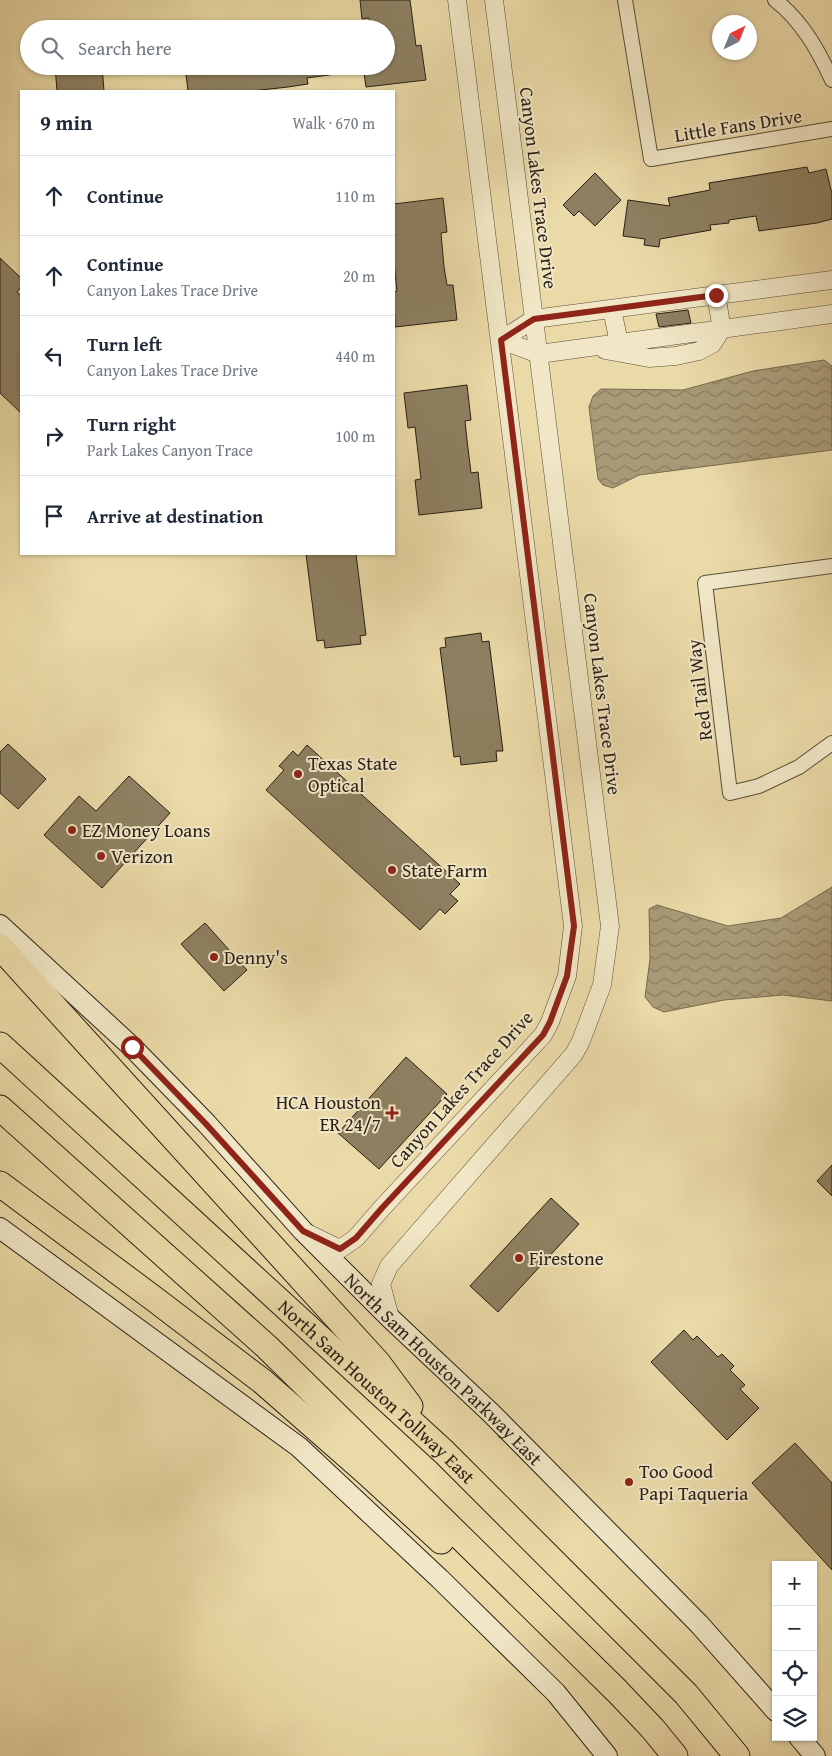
<!DOCTYPE html>
<meta charset="utf-8">
<style>
:root{--surface:#fff;--page:#f2f2f3;--text:#1f2937;--muted:#747a83;--line:#e0e1e3}
body{margin:0;font-family:"Gentium Book Plus",serif;background:var(--page);color:var(--text)}
.controls{position:absolute;right:15px;bottom:15px;display:grid;overflow:hidden;border-radius:0px;box-shadow:0 1px 4px #0004}
.controls button{width:45px;height:45px;display:grid;place-items:center;padding:0;border:0;border-bottom:1px solid var(--line);background:var(--surface);color:var(--text);font:25px sans-serif}
.compass{position:absolute;left:712px;top:15px;width:45px;height:45px;border-radius:50%;background:var(--surface);box-shadow:0 1px 4px #0004;rotate:43deg}
.stop{position:absolute;width:15px;height:15px;margin:-11px;border:4px solid #8f2418;border-radius:50%;background:#fff}
.stop.end{background:#8f2418;border-color:#fff;box-shadow:0 1px 5px #0008}
.list{margin:0;padding:0;list-style:none}
h2{display:flex;justify-content:space-between;align-items:center;height:65px;margin:0;padding:0 20px;font-size:21px}
h2 small{font-size:16px;font-weight:400;color:var(--muted)}
.list li{display:grid;grid-template-columns:32px 1fr auto;gap:15px;align-items:center;box-sizing:border-box;height:80px;padding:0 20px;border-top:1px solid var(--line)}
.list b{display:block;font-size:19px;white-space:nowrap}
.list p{margin:0;font-size:16px;white-space:nowrap;color:var(--muted)}
.list em{font-size:16px;font-style:normal;color:var(--muted)}
.icon{flex:none;width:28px;height:28px;fill:none;stroke:currentColor;stroke-width:2;stroke-linecap:round;stroke-linejoin:round}
.map{position:relative;flex:none;width:832px;height:1756px;overflow:hidden}
.search{position:absolute;background:var(--surface);box-shadow:0 1px 4px #0004;left:20px;top:20px;width:375px;height:55px;display:flex;align-items:center;gap:12px;box-sizing:border-box;padding:0 18px;border-radius:28px;color:var(--muted);font-size:19px}
.panel{position:absolute;background:var(--surface);box-shadow:0 1px 4px #0004;left:20px;top:90px;width:375px;height:465px;border-radius:0px}
.map>svg:first-child{display:block}
.water{fill:url(#water-waves);stroke:#756950}
.building{fill:#8d8061;stroke:#291f16}
.lines{fill:none;stroke-linecap:round;stroke-linejoin:round}
.minor-casing{stroke:#594e3a;stroke-width:16}
.tertiary-casing{stroke:#594e3a;stroke-width:19}
.secondary-casing{stroke:#291f16;stroke-width:22}
.motorway-casing{stroke:#291f16;stroke-width:27}
.minor{stroke:#f1e7c6;stroke-width:14}
.tertiary{stroke:#f1e7c6;stroke-width:18}
.secondary{stroke:#f1e7c6;stroke-width:20}
.motorway{stroke:#eadaa7;stroke-width:25}
.route{stroke:#8f2418;stroke-width:6}
.poi-dot{fill:#8f2418;stroke:#f1e7c6;stroke-width:2}
.labels{text-anchor:middle;dominant-baseline:central;stroke-width:4;stroke-linejoin:round;paint-order:stroke}
.street-label{font-size:19px;fill:#291f16;stroke:#f1e7c6}
.poi-label{font-size:19px;fill:#291f16;stroke:#f1e7c6;text-anchor:start}
</style>
<div class="map">
<svg width="832" height="1756" viewBox="0 0 832 1756">
<defs>
<pattern id="water-waves" width="16" height="10" patternUnits="userSpaceOnUse" patternTransform="scale(1.25)"><rect width="16" height="10" fill="#a89a76"/><path d="M0 5q4-4 8 0t8 0" fill="none" stroke="#897d60"/></pattern>
</defs>
<rect width="100%" height="100%" fill="#eadaa7"/>
<filter id="stains"><feTurbulence type="fractalNoise" baseFrequency=".004" numOctaves="4"/><feColorMatrix values="0 0 0 0 .2 0 0 0 0 .09 0 0 0 0 .02 0 0 0 .5 -.17"/></filter>
<radialGradient id="worn" r=".72"><stop offset=".6" stop-color="#630" stop-opacity="0"/><stop offset="1" stop-color="#630" stop-opacity=".3"/></radialGradient>
<path class="water" d="M 824,360 L 832,366 L 832,450 L 639,475 L 613,488 L 603,485 L 598,479 L 589,407 L 593,396 L 601,389 L 683,390 L 753,371 Z
M 832,887 L 832,1001 L 783,995 L 724,1000 L 664,1012 L 653,1007 L 645,997 L 650,959 L 649,909 L 657,905 L 728,926 L 781,918 Z"/>
<path class="building" d="M 360,0 L 410,0 L 416,46 L 421,45 L 426,80 L 366,87 L 363,66 L 386,66 L 386,29 L 371,29 L 369,18 L 362,19 Z
M 55,66 L 102,66 L 104,91 L 57,91 Z
M 185,66 L 336,66 L 336,74 L 307,78 L 308,84 L 288,87 L 252,91 L 188,91 Z
M 807,167 L 809,173 L 826,169 L 832,194 L 832,219 L 817,223 L 759,231 L 756,216 L 729,220 L 729,223 L 710,225 L 711,230 L 660,239 L 659,247 L 644,245 L 645,239 L 623,236 L 628,200 L 670,206 L 668,198 L 710,190 L 709,183 Z
M 595,173 L 621,200 L 595,226 L 579,211 L 574,216 L 563,205 Z
M 443,198 L 447,232 L 441,233 L 444,267 L 447,285 L 453,285 L 457,320 L 395,327 L 394,292 L 397,291 L 394,263 L 394,204 Z
M 0,258 L 21,278 L 21,287 L 17,292 L 21,296 L 21,413 L 0,393 Z
M 688,310 L 691,323 L 659,327 L 656,314 Z
M 467,385 L 471,420 L 465,421 L 467,440 L 471,473 L 478,472 L 482,508 L 419,515 L 415,480 L 421,479 L 419,461 L 415,427 L 408,428 L 404,393 Z
M 306,554 L 356,554 L 366,635 L 360,636 L 361,644 L 325,648 L 324,640 L 317,641 Z
M 481,633 L 482,642 L 489,641 L 503,751 L 496,751 L 497,761 L 461,765 L 460,756 L 454,757 L 440,648 L 446,647 L 445,638 Z
M 8,744 L 46,779 L 18,809 L 0,793 L 0,752 Z
M 307,745 L 460,884 L 450,894 L 458,901 L 445,914 L 440,909 L 420,930 L 266,790 L 284,770 L 279,766 L 293,751 L 298,756 Z
M 129,776 L 170,813 L 102,888 L 44,835 L 79,796 L 96,811 Z
M 205,923 L 247,970 L 224,991 L 181,944 Z
M 406,1057 L 447,1094 L 379,1169 L 338,1133 Z
M 832,1165 L 832,1196 L 817,1181 Z
M 551,1198 L 579,1224 L 498,1312 L 470,1286 Z
M 684,1330 L 693,1340 L 697,1336 L 718,1357 L 722,1354 L 734,1366 L 730,1370 L 745,1385 L 740,1389 L 759,1408 L 727,1440 L 651,1362 Z
M 795,1443 L 832,1483 L 832,1570 L 752,1483 Z"/>
<g class="lines">
<defs>
<path id="minor" d="M 625,0 L 651,159 L 832,129
M 775,0 C 802,21 818,50 832,80
M 832,566 L 705,583 L 730,793 L 759,786 L 799,767 L 832,743"/>
<path id="tertiary" d="M 716,295 L 722,329
M 612,309 L 619,343
M 501,340 L 534,319 L 832,280
M 501,340 L 539,354 L 832,314
M 605,350 L 649,358 L 676,356 L 699,351 L 712,344 L 722,329
M 309,1234 L 340,1249 L 356,1238 L 382,1208 L 543,1035 L 550,1022 L 567,976 L 573,926 L 457,0
M 390,1318 L 381,1284 L 389,1266 L 574,1054 L 581,1041 L 602,985 L 610,926 L 494,0"/>
<g id="secondary">
<path id="s1" d="M 0,925 L 132,1047 L 207,1124 L 303,1231 L 390,1318 L 492,1414 L 699,1624 L 776,1711"/>
<path d="M 0,1228 L 299,1447 L 440,1579 L 556,1693 L 607,1756"/>
<path d="M 799,1737 L 815,1756"/>
</g>
<g id="motorway">
<path d="M 0,947 L 378,1363 L 410,1406"/>
<path id="s2" d="M 0,1045 L 444,1452 L 686,1694 L 737,1756"/>
<path d="M 0,1108 L 267,1347 L 617,1691 L 653,1729 L 675,1756"/>
<path d="M 0,1184 L 153,1298 L 262,1381 L 366,1472 L 441,1541"/>
</g>
</defs>
<use href="#minor" class="minor-casing"/>
<use href="#tertiary" class="tertiary-casing"/>
<use href="#secondary" class="secondary-casing"/>
<use href="#motorway" class="motorway-casing"/>
<use href="#minor" class="minor"/>
<use href="#tertiary" class="tertiary"/>
<use href="#secondary" class="secondary"/>
<use href="#motorway" class="motorway"/>
</g>
<g class="lines">
<path class="route" d="M 132,1047 L 206,1124 L 303,1231 L 340,1249 L 356,1238 L 382,1208 L 543,1035 L 550,1022 L 567,976 L 574,926 L 501,340 L 534,319 L 716,295"/>
</g>
<g class="poi-dot">
<circle cx="298" cy="774" r="5"/>
<circle cx="72" cy="830" r="5"/>
<circle cx="101" cy="856" r="5"/>
<circle cx="392" cy="870" r="5"/>
<circle cx="214" cy="957" r="5"/>
<path d="M389.5 1105.5h5v5h5v5h-5v5h-5v-5h-5v-5h5z"/>
<circle cx="519" cy="1258" r="5"/>
<circle cx="629" cy="1482" r="5"/>
</g>
<g class="labels">
<g class="street-label">
<text transform="translate(738 125) rotate(-9)">Little Fans Drive</text>
<text transform="translate(539 188) rotate(83)">Canyon Lakes Trace Drive</text>
<text transform="translate(699 690) rotate(-97)">Red Tail Way</text>
<text transform="translate(603 694) rotate(83)">Canyon Lakes Trace Drive</text>
<text transform="translate(461 1089) rotate(-48)">Canyon Lakes Trace Drive</text>
<text stroke="none"><textPath href="#s1" startOffset="628">North Sam Houston Parkway East</textPath></text>
<text stroke="none"><textPath href="#s2" startOffset="512">North Sam Houston Tollway East</textPath></text>
</g>
<g class="poi-label">
<text x="308" y="763">Texas State<tspan x="308" dy="22">Optical</tspan></text>
<text x="82" y="830">EZ Money Loans</text>
<text x="111" y="856">Verizon</text>
<text x="402" y="870">State Farm</text>
<text x="224" y="957">Denny's</text>
<text x="381" y="1102" text-anchor="end">HCA Houston<tspan x="381" dy="22">ER 24/7</tspan></text>
<text x="529" y="1258">Firestone</text>
<text x="639" y="1471">Too Good<tspan x="639" dy="22">Papi Taqueria</tspan></text>
</g>
</g>
<rect width="100%" height="100%" filter="url(#stains)"/>
<rect width="100%" height="100%" fill="url(#worn)"/>
</svg>
<div class="controls">
<button>+</button>
<button>−</button>
<button><svg class="icon" aria-label="locate" viewBox="0 0 24 24"><circle cx="12" cy="12" r="6"/><path d="M12 2v4M12 18v4M2 12h4M18 12h4"/></svg></button>
<button><svg class="icon" aria-label="layers" viewBox="0 0 24 24"><path d="M12 4l9 5-9 5-9-5zM3 14l9 5 9-5"/></svg></button>
</div>
<svg class="compass" viewBox="-18 -18 36 36"><path d="M0-13l5 13h-10z" fill="#e53935"/><path d="M0 13l5-13h-10z" fill="#747a83"/></svg>
<div class="stop" style="left:132px;top:1047px"></div>
<div class="stop end" style="left:716px;top:295px"></div>
<div class="search"><svg class="icon" aria-label="search" viewBox="0 0 24 24"><circle cx="10" cy="10" r="6"/><path d="M15 15l6 6"/></svg>Search here</div>
<section class="panel">
<h2>9 min<small>Walk · 670 m</small></h2>
<ul class="list">
<li><svg class="icon" aria-label="ahead" viewBox="0 0 24 24"><path d="M12 20V5M6 11l6-6 6 6"/></svg><div><b>Continue</b></div><em>110 m</em></li>
<li><svg class="icon" aria-label="ahead" viewBox="0 0 24 24"><path d="M12 20V5M6 11l6-6 6 6"/></svg><div><b>Continue</b><p>Canyon Lakes Trace Drive</p></div><em>20 m</em></li>
<li><svg class="icon" aria-label="left" viewBox="0 0 24 24"><path d="M17 20v-9H6M10 6l-5 5 5 5"/></svg><div><b>Turn left</b><p>Canyon Lakes Trace Drive</p></div><em>440 m</em></li>
<li><svg class="icon" aria-label="right" viewBox="0 0 24 24"><path d="M7 20v-9h11M14 6l5 5-5 5"/></svg><div><b>Turn right</b><p>Park Lakes Canyon Trace</p></div><em>100 m</em></li>
<li><svg class="icon" aria-label="arrive" viewBox="0 0 24 24"><path d="M6 21V4h12l-3 4 3 4H6"/></svg><div><b>Arrive at destination</b></div></li>
</ul>
</section>
</div>
